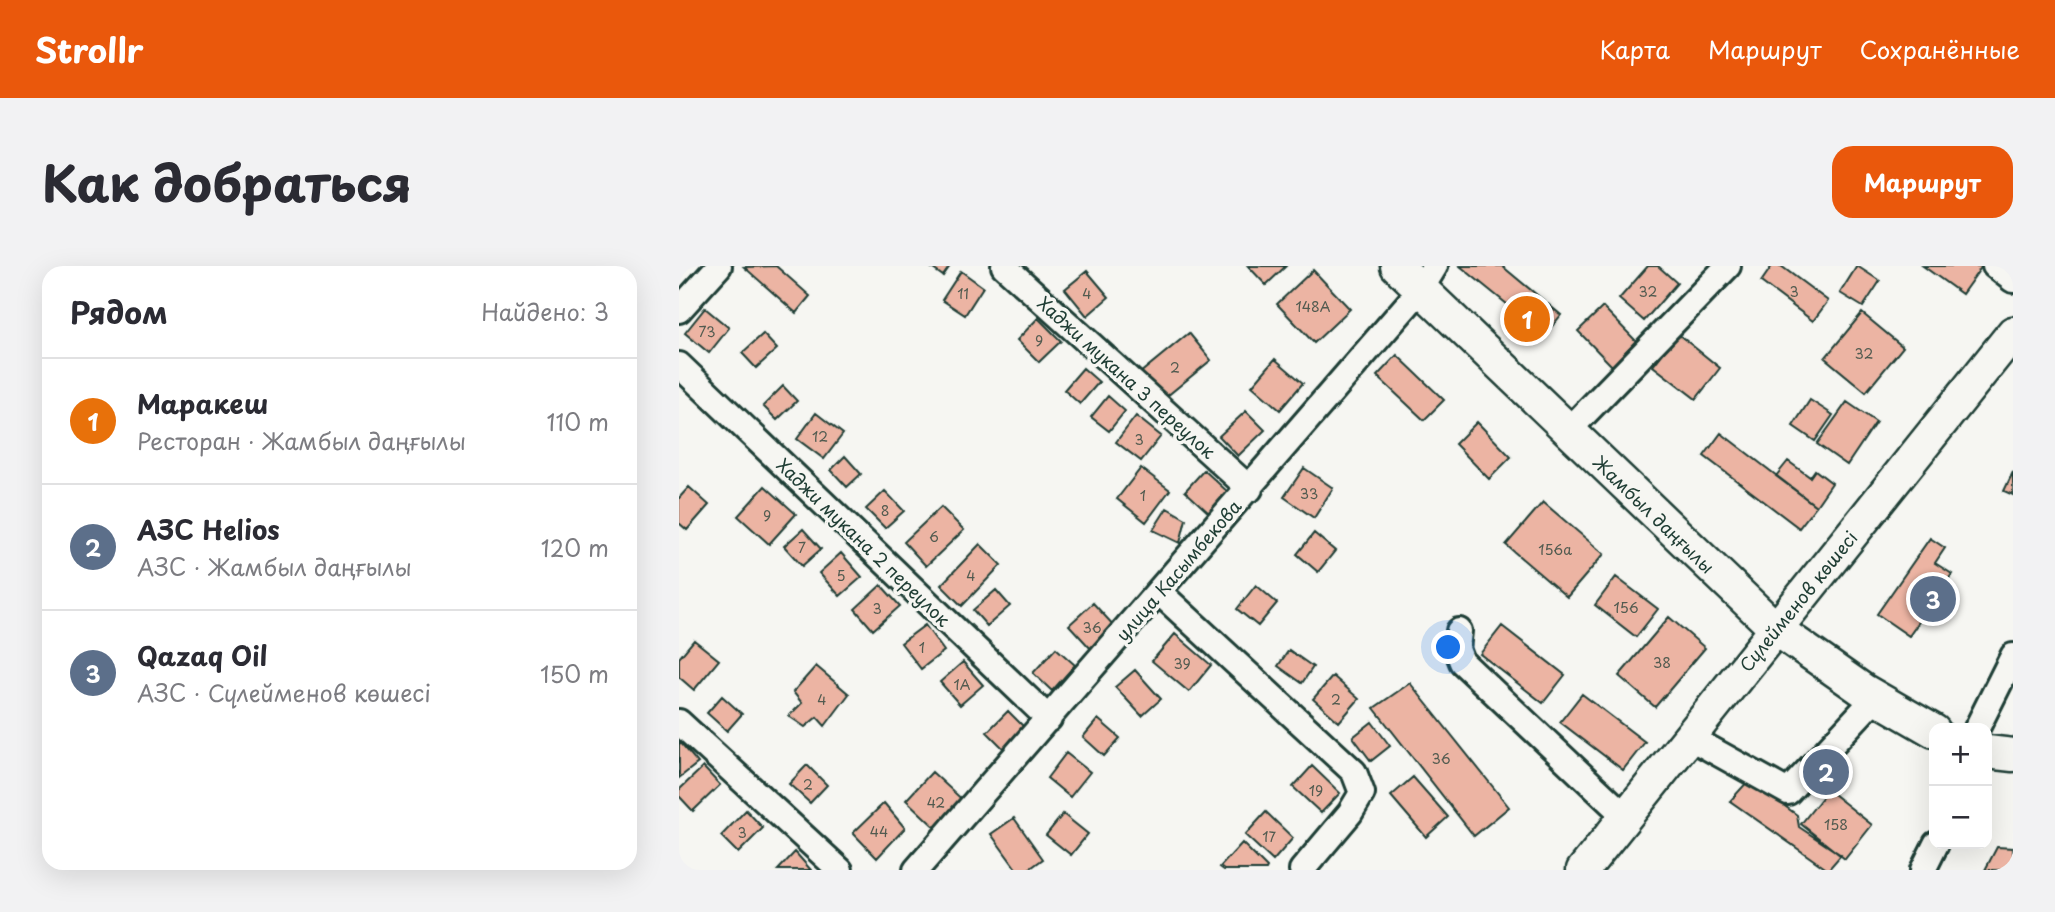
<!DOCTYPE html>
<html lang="ru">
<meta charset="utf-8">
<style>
:root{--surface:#fff;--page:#f2f2f3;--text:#2b2b33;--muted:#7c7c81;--line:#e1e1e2;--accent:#ea580c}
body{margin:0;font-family:"Playpen Sans",sans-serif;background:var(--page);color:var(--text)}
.controls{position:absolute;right:21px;bottom:21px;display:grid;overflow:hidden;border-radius:14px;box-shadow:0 7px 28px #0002}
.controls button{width:63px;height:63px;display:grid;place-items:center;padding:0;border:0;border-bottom:2px solid var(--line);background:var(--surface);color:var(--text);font:35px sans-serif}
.you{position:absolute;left:770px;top:382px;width:24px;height:24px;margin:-18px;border:5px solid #fff;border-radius:50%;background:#1a73e8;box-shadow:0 0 0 10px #1a73e833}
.badge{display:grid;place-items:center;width:46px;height:46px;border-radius:50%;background:var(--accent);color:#fff;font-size:23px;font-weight:700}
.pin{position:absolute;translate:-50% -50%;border:4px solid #fff;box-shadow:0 2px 7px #0006}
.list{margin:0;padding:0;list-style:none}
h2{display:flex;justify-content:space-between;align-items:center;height:91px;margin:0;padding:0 28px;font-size:30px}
h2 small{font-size:23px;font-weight:400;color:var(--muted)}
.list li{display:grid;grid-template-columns:46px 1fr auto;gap:21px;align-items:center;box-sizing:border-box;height:126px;padding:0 28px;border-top:2px solid var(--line)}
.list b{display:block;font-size:26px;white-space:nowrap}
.list p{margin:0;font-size:23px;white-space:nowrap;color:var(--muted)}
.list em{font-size:23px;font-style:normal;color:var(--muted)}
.map{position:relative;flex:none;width:1334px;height:604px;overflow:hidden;border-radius:21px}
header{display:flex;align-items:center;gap:42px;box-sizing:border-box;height:98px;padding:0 35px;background:var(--accent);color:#fff}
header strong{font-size:33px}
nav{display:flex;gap:38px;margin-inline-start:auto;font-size:24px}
.intro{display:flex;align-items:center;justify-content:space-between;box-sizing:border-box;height:168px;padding:0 42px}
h1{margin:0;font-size:49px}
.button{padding:18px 32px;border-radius:21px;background:var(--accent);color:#fff;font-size:24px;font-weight:700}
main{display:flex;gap:42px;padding:0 42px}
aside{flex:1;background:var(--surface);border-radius:21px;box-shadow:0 7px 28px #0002}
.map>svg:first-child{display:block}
.building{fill:#ecb4a3;stroke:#1f3d34;stroke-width:2}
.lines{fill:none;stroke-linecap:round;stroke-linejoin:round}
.minor-casing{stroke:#1f3d34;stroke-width:30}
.major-casing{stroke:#1f3d34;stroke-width:37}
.minor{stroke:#f6f6f2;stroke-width:24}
.major{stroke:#f6f6f2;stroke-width:32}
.labels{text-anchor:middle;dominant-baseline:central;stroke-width:7;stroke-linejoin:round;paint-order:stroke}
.number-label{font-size:14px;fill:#525b50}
.street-label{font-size:18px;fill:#1f3d34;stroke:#f6f6f2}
</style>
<header>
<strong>Strollr</strong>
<nav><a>Карта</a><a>Маршрут</a><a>Сохранённые</a></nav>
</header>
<div class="intro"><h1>Как добраться</h1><a class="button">Маршрут</a></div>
<main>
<aside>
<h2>Рядом<small>Найдено: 3</small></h2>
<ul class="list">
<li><span class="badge" style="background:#e8710a">1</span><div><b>Маракеш</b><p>Ресторан · Жамбыл даңғылы</p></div><em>110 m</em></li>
<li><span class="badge" style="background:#5c6f8a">2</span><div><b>АЗС Helios</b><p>АЗС · Жамбыл даңғылы</p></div><em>120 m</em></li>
<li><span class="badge" style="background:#5c6f8a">3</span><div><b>Qazaq Oil</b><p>АЗС · Сүлейменов көшесі</p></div><em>150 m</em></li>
</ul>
</aside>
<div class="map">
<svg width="1334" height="604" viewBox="0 0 1334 604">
<rect width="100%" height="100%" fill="#f6f6f2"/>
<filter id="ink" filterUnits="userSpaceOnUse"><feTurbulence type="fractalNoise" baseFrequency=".0143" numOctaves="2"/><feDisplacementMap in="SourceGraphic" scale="14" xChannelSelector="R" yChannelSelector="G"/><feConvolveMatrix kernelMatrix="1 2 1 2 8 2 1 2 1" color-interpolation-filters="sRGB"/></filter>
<g filter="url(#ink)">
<path class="building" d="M 97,0 L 131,30 L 117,47 L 65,1 Z
M 250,0 L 271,0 L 264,10 Z
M 569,0 L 607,0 L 587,19 Z
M 781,0 L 823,0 L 882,49 L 866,69 Z
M 969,0 L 979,0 L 998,17 L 965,55 L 940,33 Z
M 1093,0 L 1102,0 L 1149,35 L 1134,55 L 1082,16 Z
M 1178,0 L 1201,15 L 1184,41 L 1161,27 Z
M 1244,0 L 1303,0 L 1283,28 Z
M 634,4 L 671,43 L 635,77 L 598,38 Z
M 282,5 L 304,21 L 286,49 L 263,34 Z
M 408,5 L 430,31 L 408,50 L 386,23 Z
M 924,41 L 957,75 L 933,100 L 899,65 Z
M 26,42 L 50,62 L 30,87 L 6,67 Z
M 1183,47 L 1224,81 L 1187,126 L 1146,92 Z
M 359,52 L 382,75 L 360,96 L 338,74 Z
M 510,67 L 532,94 L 482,135 L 460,108 Z
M 84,68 L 98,83 L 77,102 L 63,87 Z
M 999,68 L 1041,102 L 1017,133 L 974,100 Z
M 718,89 L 765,134 L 745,154 L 698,110 Z
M 596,93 L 624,117 L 601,144 L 573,120 Z
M 404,102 L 420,116 L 401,138 L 385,124 Z
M 104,120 L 118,135 L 98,154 L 84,140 Z
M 429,130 L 446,145 L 430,165 L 412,151 Z
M 1131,134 L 1154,149 L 1136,175 L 1114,160 Z
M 1168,136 L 1197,156 L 1168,199 L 1138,178 Z
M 567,145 L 586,164 L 559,190 L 540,170 Z
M 137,147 L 164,168 L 145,193 L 118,173 Z
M 457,150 L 482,170 L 462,195 L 437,176 Z
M 798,156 L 832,191 L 810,213 L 776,178 Z
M 1042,167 L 1137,240 L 1120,262 L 1025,190 Z
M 166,190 L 182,208 L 168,221 L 152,204 Z
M 1109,195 L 1131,211 L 1136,204 L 1153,217 L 1137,240 L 1097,210 Z
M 462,202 L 491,224 L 467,256 L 438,233 Z
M 625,202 L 654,222 L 635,252 L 605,231 Z
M 525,204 L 550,227 L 531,248 L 506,225 Z
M 1334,206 L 1334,229 L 1325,225 Z
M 86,220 L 117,248 L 90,278 L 59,250 Z
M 10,221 L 30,239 L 8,264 L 0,257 L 0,232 Z
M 206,225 L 225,245 L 206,262 L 187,243 Z
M 864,236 L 925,288 L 888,331 L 827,279 Z
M 262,241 L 285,264 L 247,300 L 225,276 Z
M 488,242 L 507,253 L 501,277 L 474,264 Z
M 124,263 L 142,283 L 123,300 L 105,280 Z
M 635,267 L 656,285 L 639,306 L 618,288 Z
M 1251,272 L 1266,282 L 1256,297 L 1273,308 L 1230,370 L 1198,348 Z
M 301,278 L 322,299 L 283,340 L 262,319 Z
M 162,287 L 183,311 L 161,330 L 140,307 Z
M 937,311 L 979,343 L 957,371 L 916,339 Z
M 202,319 L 221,340 L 194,364 L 176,343 Z
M 577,319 L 598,337 L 579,360 L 558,343 Z
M 317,324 L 331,340 L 308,360 L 294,344 Z
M 414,337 L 437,362 L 413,384 L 390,359 Z
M 990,351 L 1026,382 L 976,441 L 940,410 Z
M 246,359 L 265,385 L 242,403 L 222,377 Z
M 823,360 L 886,409 L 864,437 L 801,388 Z
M 496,368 L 532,399 L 510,426 L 473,395 Z
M 15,374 L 40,394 L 15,424 L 0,411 L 0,392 Z
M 377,382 L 396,399 L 373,425 L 354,407 Z
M 610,384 L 634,401 L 623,417 L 599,400 Z
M 284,396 L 304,419 L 281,439 L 261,416 Z
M 137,400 L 170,428 L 146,460 L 138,451 L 126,461 L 110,450 L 123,437 L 114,426 Z
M 456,404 L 482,433 L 463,450 L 436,421 Z
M 654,410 L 680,433 L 660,456 L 634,433 Z
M 731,417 L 830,541 L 795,570 L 695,442 Z
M 903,428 L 966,476 L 944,504 L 881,456 Z
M 43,430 L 63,448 L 48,465 L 28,447 Z
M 329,445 L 348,464 L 327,485 L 308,466 Z
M 419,453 L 441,472 L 425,490 L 404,471 Z
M 693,456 L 711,480 L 692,495 L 674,471 Z
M 1,476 L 19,497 L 0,512 L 0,477 Z
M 387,487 L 411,506 L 391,531 L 368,512 Z
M 128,499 L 148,519 L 131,537 L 110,518 Z
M 633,500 L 661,527 L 642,547 L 614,521 Z
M 24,501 L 41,519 L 14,545 L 0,530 L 0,524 Z
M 253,506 L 288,538 L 261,566 L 227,534 Z
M 734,511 L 769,551 L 747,571 L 712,530 Z
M 1070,514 L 1118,549 L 1120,561 L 1162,589 L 1149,604 L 1051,535 Z
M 1149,524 L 1193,559 L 1166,593 L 1122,558 Z
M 205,537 L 226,562 L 198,592 L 174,567 Z
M 67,544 L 84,562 L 59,587 L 42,570 Z
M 587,546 L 614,572 L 594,595 L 566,569 Z
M 384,548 L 409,568 L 392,589 L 367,569 Z
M 335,552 L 364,593 L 349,604 L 338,604 L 312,568 Z
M 563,577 L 588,602 L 587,604 L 545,604 L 541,601 Z
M 1318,581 L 1334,582 L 1334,604 L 1306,604 Z
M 116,586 L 132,604 L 99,604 Z"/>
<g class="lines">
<defs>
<path id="minor" d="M 325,0 L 571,223
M 1316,0 L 1334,14
M 0,44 L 40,0
M 0,99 L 370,453
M 889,165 L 1049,0
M 480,326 L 675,506 L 683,527 L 671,547 L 623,604
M 780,365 L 778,383 L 783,396 L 947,551
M 0,456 L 161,604
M 1298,462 L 1334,390
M 1010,471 L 1109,526 L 1197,431
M 237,604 L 742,23 L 756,0
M 1244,604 L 1257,578"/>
<path id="major" d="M 718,0 L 1097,363 L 1184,424 L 1255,465
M 1308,486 L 1334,489
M 904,604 L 1334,67"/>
</defs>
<use href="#minor" class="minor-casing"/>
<use href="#major" class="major-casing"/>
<use href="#minor" class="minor"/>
<use href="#major" class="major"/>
</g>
</g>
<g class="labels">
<g class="number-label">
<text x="969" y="25">32</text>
<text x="1115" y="25">3</text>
<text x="284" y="27">11</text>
<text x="408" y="27">4</text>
<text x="634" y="40">148А</text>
<text x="28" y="65">73</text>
<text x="360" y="74">9</text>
<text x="1185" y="87">32</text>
<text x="496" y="101">2</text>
<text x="141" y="170">12</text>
<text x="460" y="173">3</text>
<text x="630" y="227">33</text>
<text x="464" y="229">1</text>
<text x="206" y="244">8</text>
<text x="88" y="249">9</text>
<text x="255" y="270">6</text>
<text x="123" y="281">7</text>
<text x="876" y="283">156а</text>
<text x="162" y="309">5</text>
<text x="292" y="309">4</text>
<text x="947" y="341">156</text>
<text x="198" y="342">3</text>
<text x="413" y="361">36</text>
<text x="243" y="381">1</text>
<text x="983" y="396">38</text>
<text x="503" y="397">39</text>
<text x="283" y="418">1А</text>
<text x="143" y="433">4</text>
<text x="657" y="433">2</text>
<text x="762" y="492">36</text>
<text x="129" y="518">2</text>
<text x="637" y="524">19</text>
<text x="257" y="536">42</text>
<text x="1157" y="558">158</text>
<text x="200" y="565">44</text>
<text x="63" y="566">3</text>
<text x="590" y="570">17</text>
</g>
<g class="street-label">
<text transform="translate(448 111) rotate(42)">Хаджи мукана 3 переулок</text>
<text transform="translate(975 248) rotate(44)">Жамбыл даңғылы</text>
<text transform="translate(185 276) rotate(44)">Хаджи мукана 2 переулок</text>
<text transform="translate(499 304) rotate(-49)">улица Касымбекова</text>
<text transform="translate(1119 335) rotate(-51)">Сүлейменов көшесі</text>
</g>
</g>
</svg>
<div class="controls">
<button>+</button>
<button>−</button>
</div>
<div class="you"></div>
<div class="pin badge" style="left:848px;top:53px;background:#e8710a">1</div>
<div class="pin badge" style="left:1147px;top:506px;background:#5c6f8a">2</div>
<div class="pin badge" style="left:1254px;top:333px;background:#5c6f8a">3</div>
</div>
</main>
